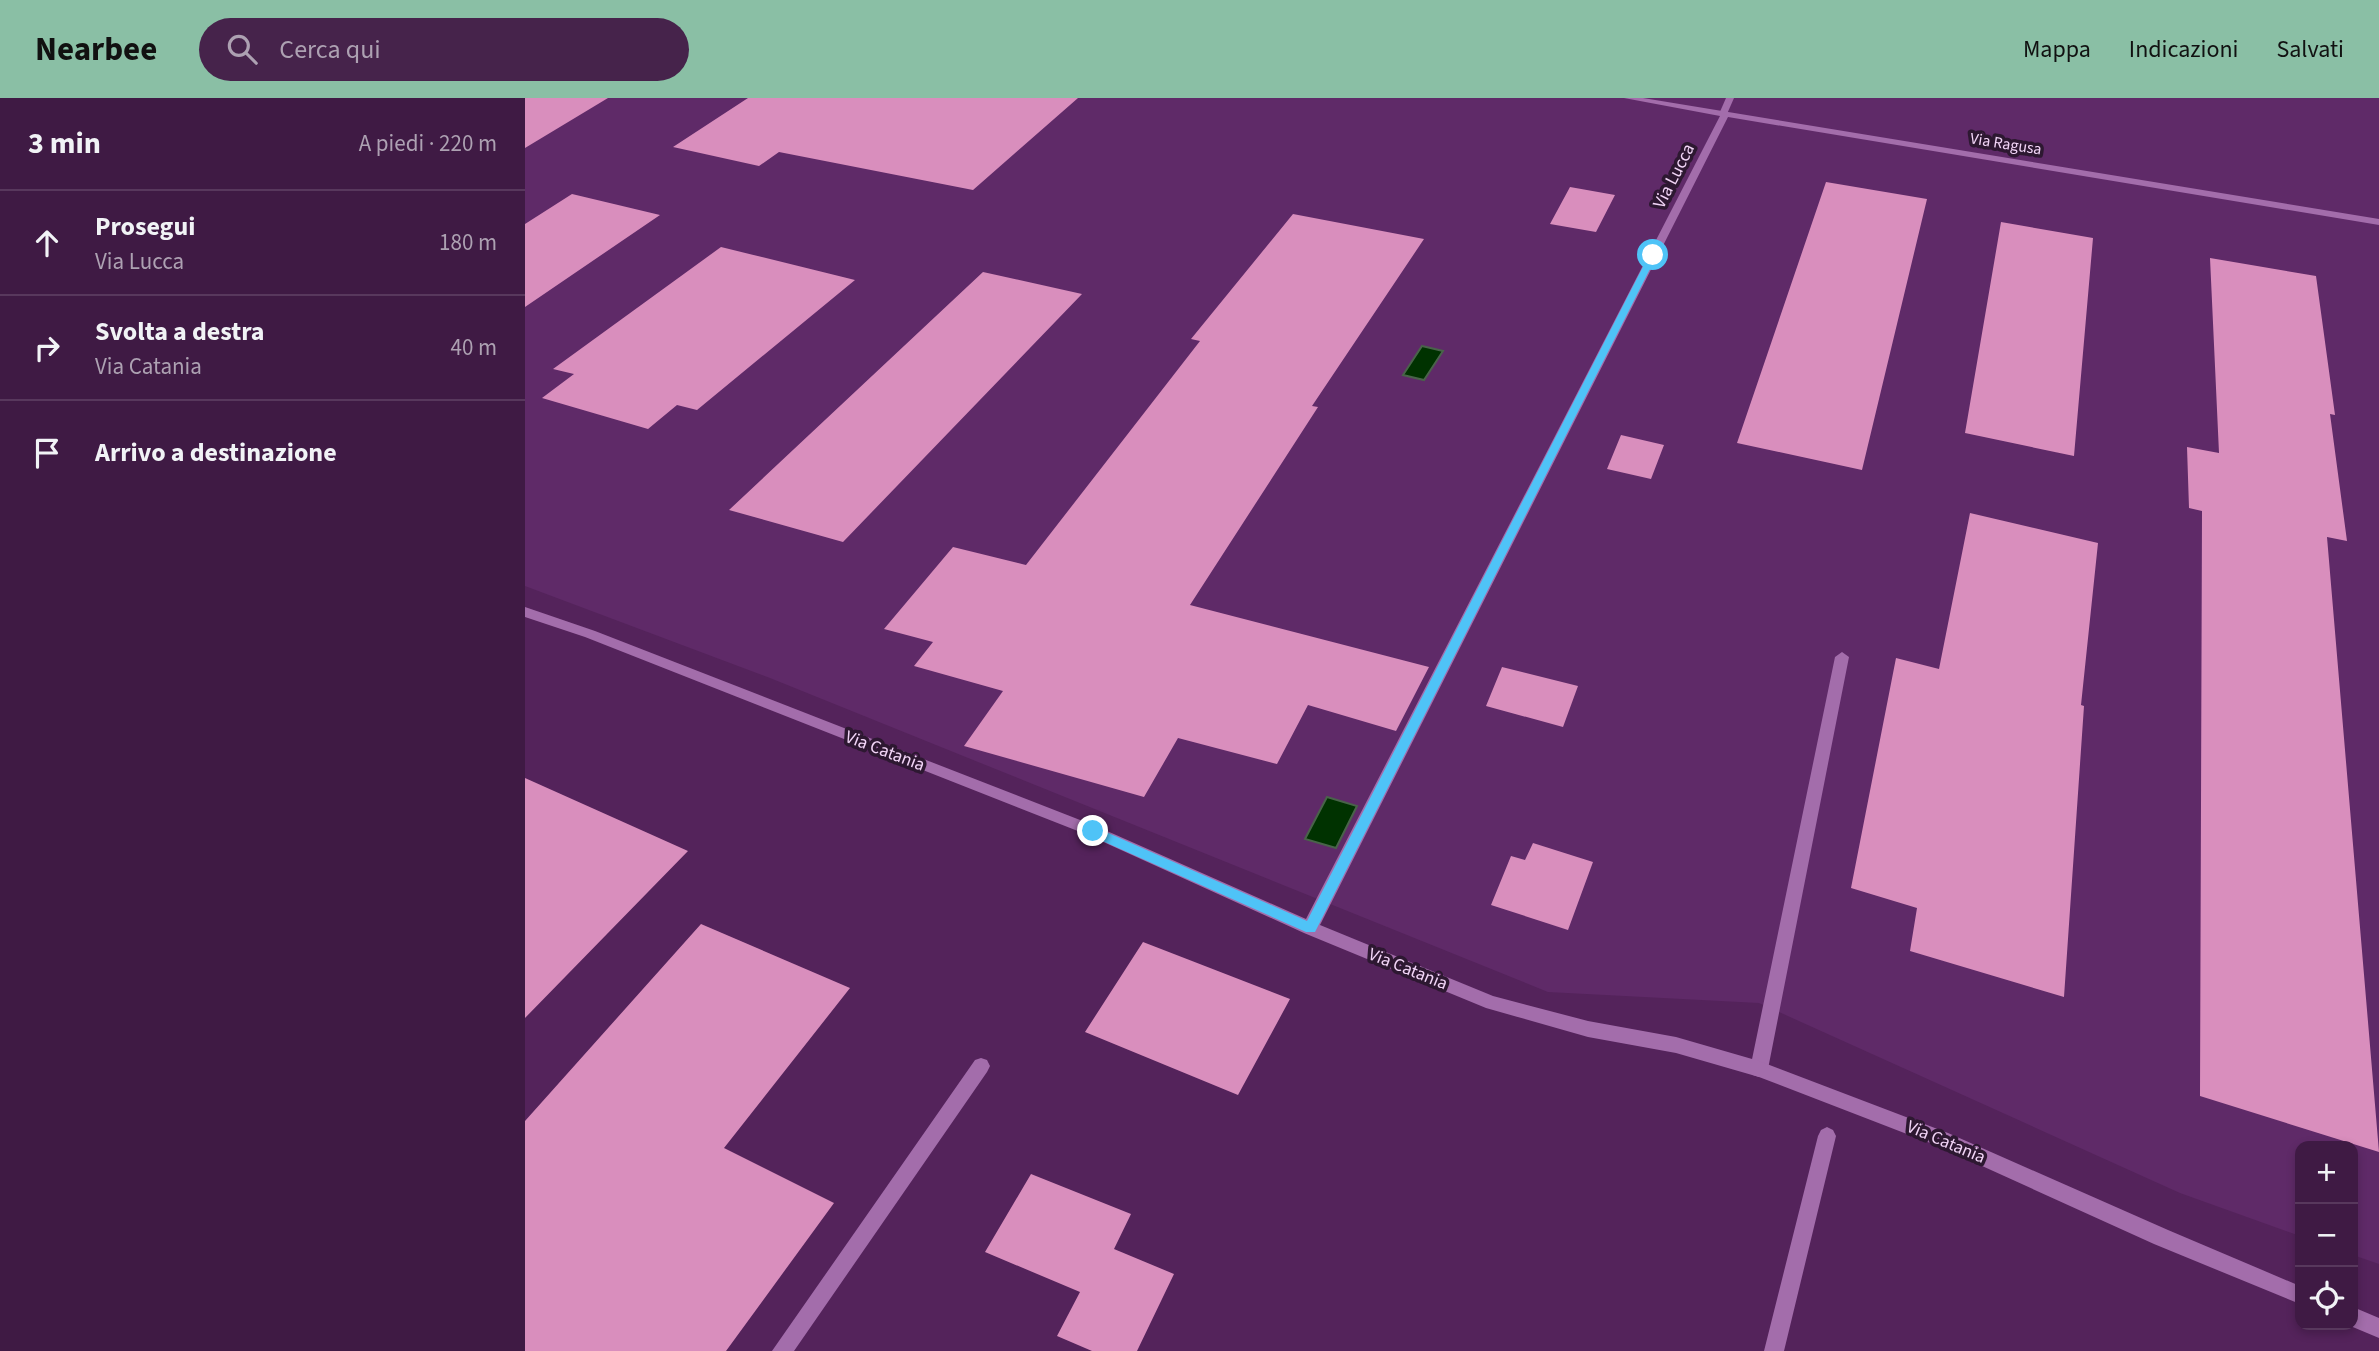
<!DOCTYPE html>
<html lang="it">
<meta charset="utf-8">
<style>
:root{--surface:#3f1a44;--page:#46234b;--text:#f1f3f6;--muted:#ada1b2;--line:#58385d;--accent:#8abfa5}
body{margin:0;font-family:"Source Sans 3",sans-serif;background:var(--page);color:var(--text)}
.controls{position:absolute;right:21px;bottom:21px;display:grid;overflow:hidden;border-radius:14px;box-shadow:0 4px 10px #0003}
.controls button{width:63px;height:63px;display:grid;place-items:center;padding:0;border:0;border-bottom:2px solid var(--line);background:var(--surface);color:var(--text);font:35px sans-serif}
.stop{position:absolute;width:21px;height:21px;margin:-16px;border:5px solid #4fc3f7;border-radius:50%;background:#fff}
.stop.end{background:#4fc3f7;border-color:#fff;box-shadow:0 2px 7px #0008}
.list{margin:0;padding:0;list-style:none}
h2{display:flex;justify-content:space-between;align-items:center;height:91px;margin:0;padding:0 28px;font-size:30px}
h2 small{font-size:23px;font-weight:400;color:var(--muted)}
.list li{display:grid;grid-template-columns:46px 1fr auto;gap:21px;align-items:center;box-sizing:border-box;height:105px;padding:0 28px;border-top:2px solid var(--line)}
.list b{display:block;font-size:26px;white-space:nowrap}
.list p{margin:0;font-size:23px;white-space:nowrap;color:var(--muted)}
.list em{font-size:23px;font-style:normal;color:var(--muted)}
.icon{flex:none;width:38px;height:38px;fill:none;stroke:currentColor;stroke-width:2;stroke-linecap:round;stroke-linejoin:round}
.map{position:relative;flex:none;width:1854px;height:1253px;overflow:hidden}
header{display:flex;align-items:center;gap:42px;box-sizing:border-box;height:98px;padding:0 35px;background:var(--accent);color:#111}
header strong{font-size:33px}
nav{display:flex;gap:38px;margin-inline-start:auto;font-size:24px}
.search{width:490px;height:63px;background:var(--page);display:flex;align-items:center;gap:18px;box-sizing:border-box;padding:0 24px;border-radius:38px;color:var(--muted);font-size:26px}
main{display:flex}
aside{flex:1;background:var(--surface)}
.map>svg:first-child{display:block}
.built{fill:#5f2a68}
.water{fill:#003200;stroke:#49634a;stroke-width:2}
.building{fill:#d98ebd}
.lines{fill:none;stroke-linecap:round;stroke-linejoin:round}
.service{fill:#a36dab;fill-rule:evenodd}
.minor{fill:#a36dab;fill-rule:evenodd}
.route{fill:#4fc3f7}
.labels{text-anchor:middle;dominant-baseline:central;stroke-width:7;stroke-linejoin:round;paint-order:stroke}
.far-street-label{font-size:16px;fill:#f2d5f7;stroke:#2d1831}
.street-label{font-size:18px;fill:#f2d5f7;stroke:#2d1831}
</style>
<header>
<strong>Nearbee</strong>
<div class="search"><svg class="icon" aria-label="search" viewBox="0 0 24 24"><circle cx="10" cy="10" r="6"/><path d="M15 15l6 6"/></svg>Cerca qui</div>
<nav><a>Mappa</a><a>Indicazioni</a><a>Salvati</a></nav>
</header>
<main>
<aside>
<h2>3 min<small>A piedi · 220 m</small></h2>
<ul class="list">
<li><svg class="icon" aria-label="ahead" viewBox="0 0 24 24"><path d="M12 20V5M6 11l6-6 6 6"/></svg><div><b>Prosegui</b><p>Via Lucca</p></div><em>180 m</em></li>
<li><svg class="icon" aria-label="right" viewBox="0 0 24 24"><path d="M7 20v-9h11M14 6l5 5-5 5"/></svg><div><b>Svolta a destra</b><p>Via Catania</p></div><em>40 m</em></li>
<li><svg class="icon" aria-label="arrive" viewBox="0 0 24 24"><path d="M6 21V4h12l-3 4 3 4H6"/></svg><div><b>Arrivo a destinazione</b></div></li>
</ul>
</aside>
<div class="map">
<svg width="1854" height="1253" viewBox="0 0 1854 1253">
<rect width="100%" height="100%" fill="#54235b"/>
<path class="built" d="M 0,0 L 1854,0 L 1854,1166 L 1828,1157 L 1828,1048 L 1775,1048 L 1775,1138 L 1655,1095 L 1234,905 L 1023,894 L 245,580 L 0,488 Z"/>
<path class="water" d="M 897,248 L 918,253 L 899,282 L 878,277 Z
M 802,699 L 832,708 L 811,750 L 780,741 Z"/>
<path class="building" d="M 0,0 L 83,0 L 0,50 Z
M 223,0 L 553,0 L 448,92 L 254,54 L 234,68 L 148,49 Z
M 1301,84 L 1402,101 L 1337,372 L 1212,345 Z
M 1045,89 L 1090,97 L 1071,134 L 1025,126 Z
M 47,96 L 135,117 L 0,209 L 0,126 Z
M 768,116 L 899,141 L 787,308 L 793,309 L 665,507 L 904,569 L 871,633 L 783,607 L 752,666 L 653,640 L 619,699 L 439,648 L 478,593 L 389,568 L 408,544 L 359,531 L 428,449 L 501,467 L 675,243 L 666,241 Z
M 1476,124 L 1568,140 L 1549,358 L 1440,335 Z
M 196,149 L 330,182 L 172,312 L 152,307 L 123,331 L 17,300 L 49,276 L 28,271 Z
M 1685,160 L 1791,178 L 1810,317 L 1805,316 L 1822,443 L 1802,439 L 1854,1054 L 1675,998 L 1677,413 L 1664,410 L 1662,349 L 1694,355 Z
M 458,174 L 557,196 L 318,444 L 204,412 Z
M 1096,337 L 1139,347 L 1126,381 L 1082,371 Z
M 1445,415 L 1573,445 L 1556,607 L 1559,608 L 1539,899 L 1385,853 L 1392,810 L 1326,790 L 1371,560 L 1414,571 Z
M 977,569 L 1053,588 L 1038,629 L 961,608 Z
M 0,680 L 163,753 L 0,920 Z
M 1008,745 L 1068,764 L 1043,832 L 966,807 L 986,758 L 1000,762 Z
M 176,826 L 325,890 L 199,1050 L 309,1105 L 201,1253 L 0,1253 L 0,1023 Z
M 618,844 L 765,901 L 713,997 L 560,934 Z
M 506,1076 L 606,1116 L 589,1151 L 649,1176 L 612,1253 L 567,1253 L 532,1238 L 555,1194 L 460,1154 Z"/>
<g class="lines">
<path class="service" d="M 1201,0 L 1209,0 L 1202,16 L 1198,19 L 1194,16 Z
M 1317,554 L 1324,559 L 1243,971 L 1240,977 L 1234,979 L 1228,977 L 1225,971 L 1310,559 Z"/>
<path class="minor" d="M 1099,0 L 1118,0 L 1854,121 L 1854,127 L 1203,19 L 795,827 L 968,898 L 1063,923 L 1151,939 L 1234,963 L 1423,1035 L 1643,1132 L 1775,1188 L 1775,1206 L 1629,1146 L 1413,1048 L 1234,979 L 1151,955 L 1063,939 L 961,910 L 779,835 L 563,737 L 60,539 L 0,519 L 0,509 L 70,533 L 573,729 L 781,821 L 1195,18 Z
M 456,960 L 462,962 L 465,968 L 462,974 L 269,1253 L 247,1253 L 450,962 Z
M 1302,1029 L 1308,1032 L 1311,1038 L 1259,1253 L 1239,1253 L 1293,1038 L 1296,1032 Z
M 1828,1209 L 1854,1220 L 1854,1240 L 1823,1227 L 1828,1227 Z"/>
</g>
<path class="route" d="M 1128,154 L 1132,157 L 790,834 L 781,834 L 564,737 L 564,730 L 572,730 L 782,823 L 1124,157 Z"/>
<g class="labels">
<g class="far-street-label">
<text transform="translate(1481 46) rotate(9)">Via Ragusa</text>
</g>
<g class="street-label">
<text transform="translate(1149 78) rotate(-63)">Via Lucca</text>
<text transform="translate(360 653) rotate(21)">Via Catania</text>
<text transform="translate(883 871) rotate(22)">Via Catania</text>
<text transform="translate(1421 1044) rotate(23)">Via Catania</text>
</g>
</g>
</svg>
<div class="controls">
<button>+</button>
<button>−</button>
<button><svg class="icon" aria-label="locate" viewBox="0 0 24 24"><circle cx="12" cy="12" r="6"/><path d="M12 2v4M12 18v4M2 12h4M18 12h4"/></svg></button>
</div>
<div class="stop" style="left:1128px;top:157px"></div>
<div class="stop end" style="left:568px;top:733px"></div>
</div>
</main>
